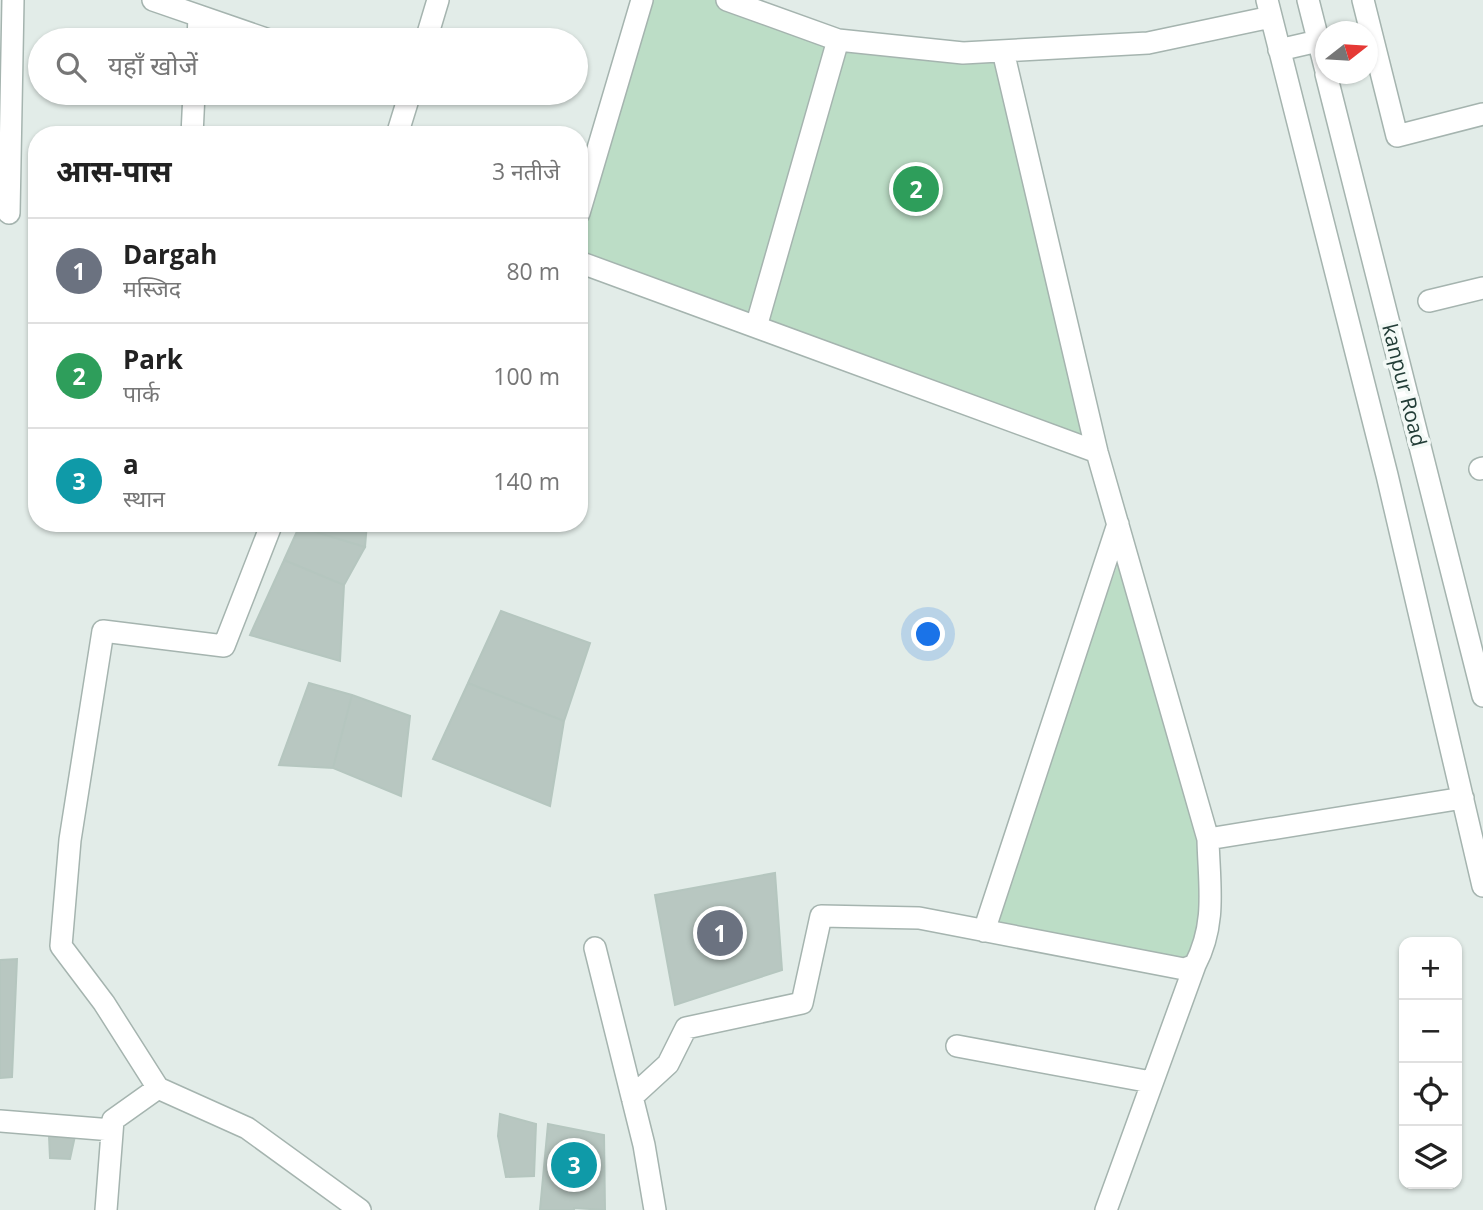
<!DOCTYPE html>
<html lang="hi">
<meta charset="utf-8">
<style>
:root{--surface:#fff;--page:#f6f6f6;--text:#222;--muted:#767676;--line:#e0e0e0;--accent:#b45309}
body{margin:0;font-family:"Open Sans","Noto Sans Devanagari",sans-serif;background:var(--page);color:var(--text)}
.controls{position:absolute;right:21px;bottom:21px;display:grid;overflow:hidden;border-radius:14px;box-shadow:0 2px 5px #0004}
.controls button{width:63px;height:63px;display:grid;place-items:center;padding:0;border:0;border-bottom:2px solid var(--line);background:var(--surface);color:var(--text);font:35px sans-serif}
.compass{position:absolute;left:1315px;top:21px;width:63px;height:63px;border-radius:50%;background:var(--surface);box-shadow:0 2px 5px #0004;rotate:73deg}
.you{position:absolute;left:929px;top:635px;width:24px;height:24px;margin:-18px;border:5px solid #fff;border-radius:50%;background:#1a73e8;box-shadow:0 0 0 10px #1a73e833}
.badge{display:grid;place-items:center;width:46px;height:46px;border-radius:50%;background:var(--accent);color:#fff;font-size:23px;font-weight:700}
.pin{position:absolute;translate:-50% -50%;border:4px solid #fff;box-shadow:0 2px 7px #0006}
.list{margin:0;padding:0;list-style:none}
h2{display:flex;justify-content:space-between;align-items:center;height:91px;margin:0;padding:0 28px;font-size:30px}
h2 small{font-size:23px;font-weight:400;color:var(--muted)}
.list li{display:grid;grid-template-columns:46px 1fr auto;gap:21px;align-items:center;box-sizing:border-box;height:105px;padding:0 28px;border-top:2px solid var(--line)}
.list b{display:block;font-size:26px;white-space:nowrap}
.list p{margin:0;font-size:23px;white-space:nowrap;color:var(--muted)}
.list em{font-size:23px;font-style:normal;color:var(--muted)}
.icon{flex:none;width:38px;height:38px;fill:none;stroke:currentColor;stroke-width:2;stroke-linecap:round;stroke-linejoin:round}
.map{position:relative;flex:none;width:1483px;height:1210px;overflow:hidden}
.search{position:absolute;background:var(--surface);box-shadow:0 2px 5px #0004;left:28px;top:28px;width:560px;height:77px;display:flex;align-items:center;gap:18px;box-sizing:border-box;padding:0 24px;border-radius:38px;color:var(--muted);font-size:26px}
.panel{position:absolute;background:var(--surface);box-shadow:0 2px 5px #0004;left:28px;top:126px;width:560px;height:406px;border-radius:28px}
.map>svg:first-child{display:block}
.green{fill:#bcddc6}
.building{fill:#b8c7c1;stroke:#b5c6bf;stroke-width:2}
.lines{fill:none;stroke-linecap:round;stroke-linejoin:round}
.minor-casing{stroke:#a5b4af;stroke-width:24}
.minor{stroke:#fff;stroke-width:21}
.labels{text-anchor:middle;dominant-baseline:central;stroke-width:7;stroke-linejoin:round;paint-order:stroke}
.street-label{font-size:21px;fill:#223d37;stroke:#f3f9f6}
</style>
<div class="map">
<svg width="1483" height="1210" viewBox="0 0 1483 1210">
<rect width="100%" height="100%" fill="#e2ece8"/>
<path class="green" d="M 642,0 L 727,0 L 838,40 L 1003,51 L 1097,452 L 579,262 L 579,213 Z
M 1124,547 L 1208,839 L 1195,965 L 984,931 Z"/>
<path class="building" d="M 300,523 L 367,523 L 365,547 L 299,527 Z
M 299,527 L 365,547 L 344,585 L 284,560 Z
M 284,560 L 344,585 L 340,661 L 250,635 Z
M 501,611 L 590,643 L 564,721 L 468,683 Z
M 309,683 L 352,695 L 333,768 L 279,765 Z
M 468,683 L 564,721 L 550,806 L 433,759 Z
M 352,695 L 410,716 L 401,796 L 333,768 Z
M 775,873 L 782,970 L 675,1005 L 655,895 Z
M 17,959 L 12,1077 L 0,1078 L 0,960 Z
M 500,1114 L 536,1124 L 534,1176 L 506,1177 L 498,1136 Z
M 548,1124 L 604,1135 L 605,1210 L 574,1208 L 574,1210 L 540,1210 Z
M 49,1136 L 75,1136 L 70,1159 L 50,1158 Z"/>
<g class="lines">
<defs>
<path id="minor" d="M 153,0 L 269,40
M 727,0 L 838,40 L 963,53 L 1148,43 L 1271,17
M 1267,0 L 1387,475 L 1483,886
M 1308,0 L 1326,71
M 1363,0 L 1397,136 L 1483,114
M 198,40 L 199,16
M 426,40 L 438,0
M 1279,50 L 1318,41
M 1003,51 L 1097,452 L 1208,839 L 1463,798
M 1326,74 L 1483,696
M 192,135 L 194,93
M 397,135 L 410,93
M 9,213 L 13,0
M 579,213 L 642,0
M 579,262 L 1097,452
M 1429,301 L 1483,288
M 756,327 L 838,40
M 1480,469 L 1483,468
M 272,523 L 224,646 L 103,631 L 70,840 L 61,946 L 104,1003 L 158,1088 L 247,1128 L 360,1210
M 984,931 L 1118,524
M 595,948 L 644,1145 L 655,1210
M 957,1046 L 1151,1082
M 632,1097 L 668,1064 L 686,1028 L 802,1003 L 821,916 L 919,918 L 1184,969 L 1195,965 C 1217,923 1209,884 1208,839
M 0,1121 L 112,1130
M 106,1210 L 113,1120 L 158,1088
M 1106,1210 L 1195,965"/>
</defs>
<use href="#minor" class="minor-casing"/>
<use href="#minor" class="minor"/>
</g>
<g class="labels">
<g class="street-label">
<text transform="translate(1405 385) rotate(76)">kanpur Road</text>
</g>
</g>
</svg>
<div class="controls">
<button>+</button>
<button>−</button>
<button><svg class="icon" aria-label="locate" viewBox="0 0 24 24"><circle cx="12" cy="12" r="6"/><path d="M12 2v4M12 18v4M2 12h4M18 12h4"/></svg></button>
<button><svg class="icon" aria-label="layers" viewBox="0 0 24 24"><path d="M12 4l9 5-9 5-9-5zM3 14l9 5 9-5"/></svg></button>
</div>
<svg class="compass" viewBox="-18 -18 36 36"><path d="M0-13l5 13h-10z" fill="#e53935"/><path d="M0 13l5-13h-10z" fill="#767676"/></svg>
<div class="you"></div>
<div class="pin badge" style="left:720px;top:933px;background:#6b7280">1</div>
<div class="pin badge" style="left:916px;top:189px;background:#2e9e5b">2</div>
<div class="pin badge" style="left:574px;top:1165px;background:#0f9aa8">3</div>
<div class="search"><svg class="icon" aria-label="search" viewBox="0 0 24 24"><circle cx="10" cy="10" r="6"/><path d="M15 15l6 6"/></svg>यहाँ खोजें</div>
<section class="panel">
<h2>आस-पास<small>3 नतीजे</small></h2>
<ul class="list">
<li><span class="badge" style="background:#6b7280">1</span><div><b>Dargah</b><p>मस्जिद</p></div><em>80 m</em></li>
<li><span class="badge" style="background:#2e9e5b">2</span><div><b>Park</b><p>पार्क</p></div><em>100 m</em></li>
<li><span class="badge" style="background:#0f9aa8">3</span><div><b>a</b><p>स्थान</p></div><em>140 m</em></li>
</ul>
</section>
</div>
